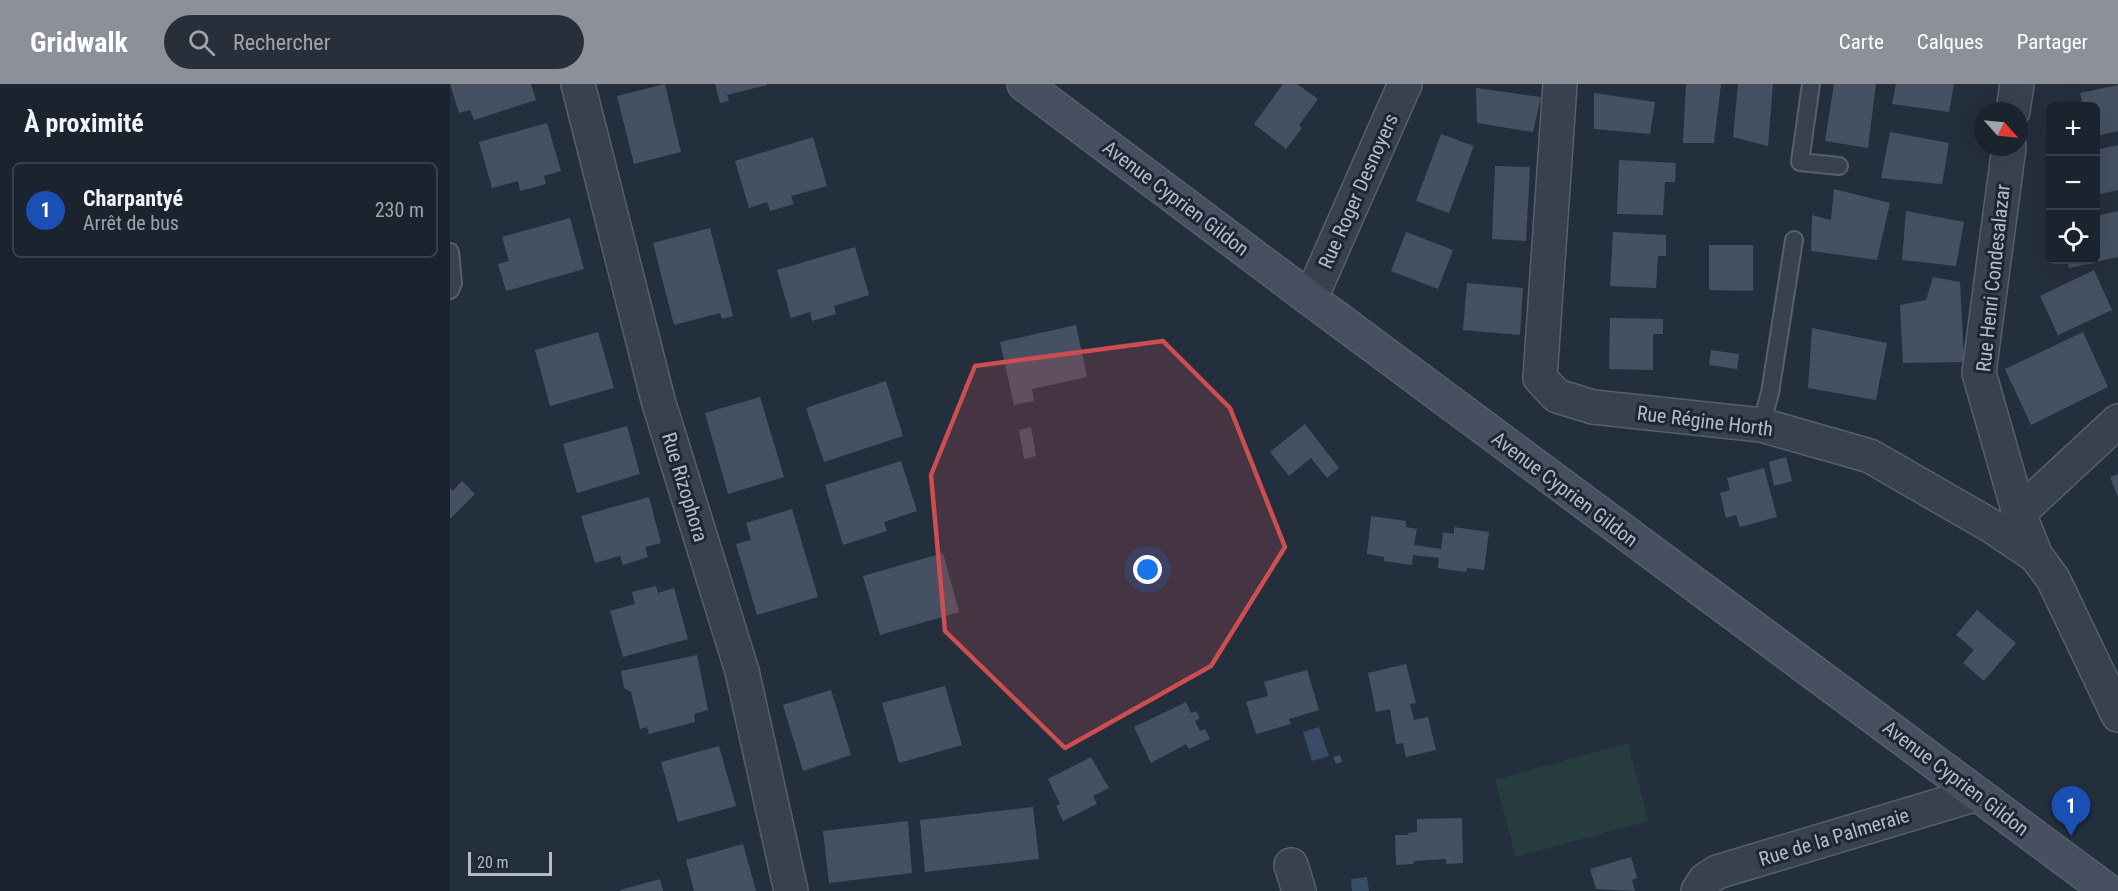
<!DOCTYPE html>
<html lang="fr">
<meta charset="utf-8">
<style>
:root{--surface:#1b232e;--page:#282f3a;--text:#f1f3f6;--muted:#a0a4aa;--line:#39404a;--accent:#8c9099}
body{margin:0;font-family:"Roboto Condensed",sans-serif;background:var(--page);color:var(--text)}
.controls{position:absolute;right:18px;top:18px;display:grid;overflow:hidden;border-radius:9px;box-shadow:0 6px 24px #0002}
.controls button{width:54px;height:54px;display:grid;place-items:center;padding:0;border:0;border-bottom:2px solid var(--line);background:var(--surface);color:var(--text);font:30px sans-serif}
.compass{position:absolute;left:1524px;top:18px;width:54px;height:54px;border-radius:50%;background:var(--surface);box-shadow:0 6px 24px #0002;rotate:117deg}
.scale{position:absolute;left:18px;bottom:15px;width:84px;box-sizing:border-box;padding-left:6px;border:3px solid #b4bcc9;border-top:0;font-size:16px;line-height:21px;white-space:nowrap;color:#b4bcc9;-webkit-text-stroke:4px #1d2633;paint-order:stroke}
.you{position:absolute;left:698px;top:486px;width:21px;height:21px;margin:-15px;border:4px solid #fff;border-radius:50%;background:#1a73e8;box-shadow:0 0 0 9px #1a73e833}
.badge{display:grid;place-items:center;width:39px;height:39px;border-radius:50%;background:var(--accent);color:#fff;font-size:20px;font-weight:700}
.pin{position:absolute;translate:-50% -50px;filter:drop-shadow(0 2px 3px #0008)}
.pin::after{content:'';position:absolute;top:32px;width:21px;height:18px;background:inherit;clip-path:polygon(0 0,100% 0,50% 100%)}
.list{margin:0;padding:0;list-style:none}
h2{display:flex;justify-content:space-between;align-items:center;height:78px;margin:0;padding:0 24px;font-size:26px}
h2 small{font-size:20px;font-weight:400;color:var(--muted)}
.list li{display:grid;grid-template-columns:39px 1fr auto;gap:18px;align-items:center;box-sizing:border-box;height:96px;margin:0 12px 12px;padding:0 12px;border:2px solid var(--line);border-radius:9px}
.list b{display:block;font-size:22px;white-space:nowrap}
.list p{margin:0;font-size:20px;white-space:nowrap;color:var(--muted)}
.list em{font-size:20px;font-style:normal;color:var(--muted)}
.icon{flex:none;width:33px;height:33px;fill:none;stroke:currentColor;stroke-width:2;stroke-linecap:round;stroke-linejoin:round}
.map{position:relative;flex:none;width:1668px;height:807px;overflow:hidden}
header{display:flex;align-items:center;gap:36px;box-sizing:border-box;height:84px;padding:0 30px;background:var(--accent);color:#fff}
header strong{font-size:28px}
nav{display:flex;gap:33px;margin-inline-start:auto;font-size:21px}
.search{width:420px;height:54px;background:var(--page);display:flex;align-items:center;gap:15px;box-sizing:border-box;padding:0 21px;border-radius:33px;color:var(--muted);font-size:22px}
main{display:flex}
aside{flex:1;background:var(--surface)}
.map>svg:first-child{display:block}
.green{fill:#263c3f}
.water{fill:#394c67}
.building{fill:#455162}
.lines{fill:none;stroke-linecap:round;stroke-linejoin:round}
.lane-casing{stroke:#565f6c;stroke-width:20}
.street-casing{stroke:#565f6c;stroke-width:36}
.secondary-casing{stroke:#565f6c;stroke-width:36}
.lane{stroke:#38414e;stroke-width:16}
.street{stroke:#38414e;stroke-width:33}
.secondary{stroke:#465061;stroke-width:33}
.marked{fill:#ce4d50;fill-opacity:0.2;stroke:#ce4d50;stroke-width:4.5;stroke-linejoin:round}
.labels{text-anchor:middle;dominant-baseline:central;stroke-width:6;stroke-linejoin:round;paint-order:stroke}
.street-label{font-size:20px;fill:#b4bcc9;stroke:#1d2633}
</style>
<header>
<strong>Gridwalk</strong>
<div class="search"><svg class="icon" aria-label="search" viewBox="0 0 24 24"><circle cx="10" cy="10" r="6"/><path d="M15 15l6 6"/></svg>Rechercher</div>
<nav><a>Carte</a><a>Calques</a><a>Partager</a></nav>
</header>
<main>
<aside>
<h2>À proximité<small></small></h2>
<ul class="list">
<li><span class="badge" style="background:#1a4fb4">1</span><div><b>Charpantyé</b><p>Arrêt de bus</p></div><em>230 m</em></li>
</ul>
</aside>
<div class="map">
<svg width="1668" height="807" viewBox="0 0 1668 807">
<rect width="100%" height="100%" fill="#242f3e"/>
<path class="green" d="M 1178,659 L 1198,737 L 1066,773 L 1045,696 Z"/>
<path class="water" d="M 869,643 L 879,672 L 862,677 L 853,648 Z
M 917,793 L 919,807 L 902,807 L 901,795 Z"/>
<path class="building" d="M 0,0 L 81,0 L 86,16 L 24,36 L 20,26 L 9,29 Z
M 215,0 L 231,68 L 184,80 L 167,12 Z
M 265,0 L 317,0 L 317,1 L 277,11 L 279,17 L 270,19 Z
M 833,0 L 847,0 L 868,15 L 849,41 L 852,44 L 836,65 L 804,40 Z
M 1236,0 L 1271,0 L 1264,59 L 1233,59 Z
M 1288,0 L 1323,0 L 1318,62 L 1283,53 Z
M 1384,0 L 1426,0 L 1418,64 L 1375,57 Z
M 1446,0 L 1504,0 L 1499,28 L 1442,20 Z
M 1668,1 L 1668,47 L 1646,52 L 1646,22 L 1633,22 L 1630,9 Z
M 1026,4 L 1091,13 L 1083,48 L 1027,39 Z
M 1144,9 L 1205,18 L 1200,50 L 1144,45 Z
M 97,39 L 111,87 L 94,92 L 96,100 L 70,107 L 68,97 L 42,104 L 29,58 Z
M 1440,48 L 1499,59 L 1492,100 L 1431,94 Z
M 991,50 L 1024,62 L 999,129 L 966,117 Z
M 363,53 L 377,102 L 341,112 L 344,120 L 320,127 L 317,118 L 299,124 L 285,77 Z
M 1668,61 L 1668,106 L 1646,111 L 1646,66 Z
M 1169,76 L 1226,79 L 1225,98 L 1215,98 L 1213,131 L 1167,130 Z
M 1045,82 L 1080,83 L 1076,157 L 1042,155 Z
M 1384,105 L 1440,119 L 1427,176 L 1361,167 L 1362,131 L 1381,136 Z
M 1456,127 L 1514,138 L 1506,182 L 1452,176 Z
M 1668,127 L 1668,173 L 1619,184 L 1617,176 L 1646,176 L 1646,132 Z
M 120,134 L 134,185 L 56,207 L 48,180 L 59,177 L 52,153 Z
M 260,144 L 283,232 L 272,235 L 270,229 L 224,241 L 203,159 Z
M 956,148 L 1003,166 L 988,205 L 941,187 Z
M 1163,148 L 1216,151 L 1216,172 L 1208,172 L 1206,204 L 1160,202 Z
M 1259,161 L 1303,161 L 1303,207 L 1259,206 Z
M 405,163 L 419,211 L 384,222 L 386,230 L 362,237 L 360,228 L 341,234 L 327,186 Z
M 1644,186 L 1662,226 L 1608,251 L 1590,212 Z
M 1483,193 L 1510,198 L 1514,278 L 1453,279 L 1450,221 L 1476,216 Z
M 1017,199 L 1073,204 L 1070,251 L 1013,246 Z
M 1160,234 L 1213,235 L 1213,250 L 1203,250 L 1203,286 L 1159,285 Z
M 626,241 L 637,293 L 582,305 L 584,317 L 564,321 L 550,258 Z
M 1362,244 L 1437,259 L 1426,316 L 1358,304 Z
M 148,248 L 164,304 L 100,322 L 85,266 Z
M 1633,248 L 1658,303 L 1581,341 L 1555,285 Z
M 1261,266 L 1289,270 L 1287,285 L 1259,281 Z
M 436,297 L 453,352 L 374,378 L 356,324 Z
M 310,313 L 334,393 L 278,410 L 255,329 Z
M 855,340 L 889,384 L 877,394 L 861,374 L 839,392 L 820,368 Z
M 177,342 L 190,390 L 127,409 L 113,360 Z
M 581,343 L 586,372 L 574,375 L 569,346 Z
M 1336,373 L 1342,397 L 1324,402 L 1319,378 Z
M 451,377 L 467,427 L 434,438 L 437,447 L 393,461 L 375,401 Z
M 1314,384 L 1327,433 L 1290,443 L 1286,431 L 1276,434 L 1270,409 L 1280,406 L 1277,394 Z
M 1668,390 L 1668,413 L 1660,393 Z
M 12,397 L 25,410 L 0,435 L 0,404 L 3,407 Z
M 199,413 L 211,459 L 195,463 L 198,473 L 173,481 L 170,472 L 145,479 L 131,432 Z
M 342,425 L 368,513 L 307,531 L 286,460 L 301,456 L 296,439 Z
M 921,432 L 956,437 L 956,443 L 967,445 L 964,461 L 991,465 L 993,448 L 1004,450 L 1004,443 L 1039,448 L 1034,486 L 1017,484 L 1016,488 L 988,484 L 989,474 L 963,471 L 962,481 L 934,477 L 934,473 L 917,470 Z
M 493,469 L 509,528 L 430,551 L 413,492 Z
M 206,502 L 208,509 L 224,504 L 238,555 L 173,573 L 160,527 L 185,520 L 182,508 Z
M 1527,526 L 1566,559 L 1534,597 L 1513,579 L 1524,566 L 1506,551 Z
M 247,571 L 258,626 L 244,630 L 245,638 L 199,650 L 197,643 L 190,645 L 181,608 L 174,604 L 171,587 Z
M 956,580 L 966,619 L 960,620 L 964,636 L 978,633 L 986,666 L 956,673 L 953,659 L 946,660 L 940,625 L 926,628 L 918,589 Z
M 857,586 L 869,626 L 839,635 L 841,640 L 806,650 L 796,618 L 818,612 L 814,598 Z
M 495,602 L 512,661 L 449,679 L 432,619 Z
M 381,606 L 401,671 L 353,687 L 333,621 Z
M 736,618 L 741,629 L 746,627 L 750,634 L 745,637 L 750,647 L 755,645 L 760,655 L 739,665 L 736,660 L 701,679 L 684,643 Z
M 269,662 L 286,722 L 228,738 L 211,678 Z
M 890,671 L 892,678 L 886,680 L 883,673 Z
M 641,673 L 659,704 L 643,712 L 647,720 L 613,737 L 606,722 L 610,720 L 598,695 Z
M 583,723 L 589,775 L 475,788 L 470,736 Z
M 1012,734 L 1013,779 L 996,780 L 996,775 L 964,777 L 963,780 L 946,781 L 945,751 L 958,751 L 958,749 L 967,748 L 967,735 Z
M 458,737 L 462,789 L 379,799 L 373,747 Z
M 293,760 L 306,807 L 244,807 L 236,776 Z
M 1181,773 L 1187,794 L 1182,796 L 1185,807 L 1146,805 L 1140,785 Z
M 210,795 L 213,807 L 170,807 L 170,806 Z"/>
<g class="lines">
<defs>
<path id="lane" d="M 1361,0 L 1350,78 L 1389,82
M 0,168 L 3,199 L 0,206
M 1311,341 L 1320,309 L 1344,156"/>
<path id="street" d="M 128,0 L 208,316 L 292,587 L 341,807
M 1110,0 L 1090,294 L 1107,312 L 1143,323 L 1311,341 L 1420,372 L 1543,443 L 1586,472 L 1603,495 L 1668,631
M 1563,27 L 1567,0
M 1559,63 L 1529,289 L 1569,429 L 1586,472
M 858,213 L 867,200 L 955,0
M 1569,429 L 1668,337
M 841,781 L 849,807
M 1248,807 L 1255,796 L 1267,788 L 1527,710"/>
<path id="secondary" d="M 574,0 L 858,213 L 1658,807"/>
</defs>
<use href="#lane" class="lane-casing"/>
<use href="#street" class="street-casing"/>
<use href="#secondary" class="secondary-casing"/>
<use href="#lane" class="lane"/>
<use href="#street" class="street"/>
<use href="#secondary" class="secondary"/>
</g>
<path class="marked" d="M 713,257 L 780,324 L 835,463 L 761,582 L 615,664 L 495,547 L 481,391 L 525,282 Z"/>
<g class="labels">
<g class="street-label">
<text transform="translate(908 107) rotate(-66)">Rue Roger Desnoyers</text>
<text transform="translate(726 114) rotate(37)">Avenue Cyprien Gildon</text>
<text transform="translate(1543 194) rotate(-84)">Rue Henri Condesalazar</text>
<text transform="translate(1255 337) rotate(7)">Rue Régine Horth</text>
<text transform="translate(235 403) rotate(73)">Rue Rizophora</text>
<text transform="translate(1115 405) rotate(37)">Avenue Cyprien Gildon</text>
<text transform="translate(1506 694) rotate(37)">Avenue Cyprien Gildon</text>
<text transform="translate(1384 753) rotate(-17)">Rue de la Palmeraie</text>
</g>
</g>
</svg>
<div class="controls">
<button>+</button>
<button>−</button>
<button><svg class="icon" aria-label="locate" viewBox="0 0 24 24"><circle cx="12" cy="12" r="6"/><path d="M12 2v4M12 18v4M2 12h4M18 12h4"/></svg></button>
</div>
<svg class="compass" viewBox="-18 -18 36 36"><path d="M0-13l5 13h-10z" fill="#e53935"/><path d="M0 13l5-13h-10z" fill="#a0a4aa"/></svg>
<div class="scale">20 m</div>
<div class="you"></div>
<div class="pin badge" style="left:1621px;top:752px;background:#1a4fb4">1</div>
</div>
</main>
